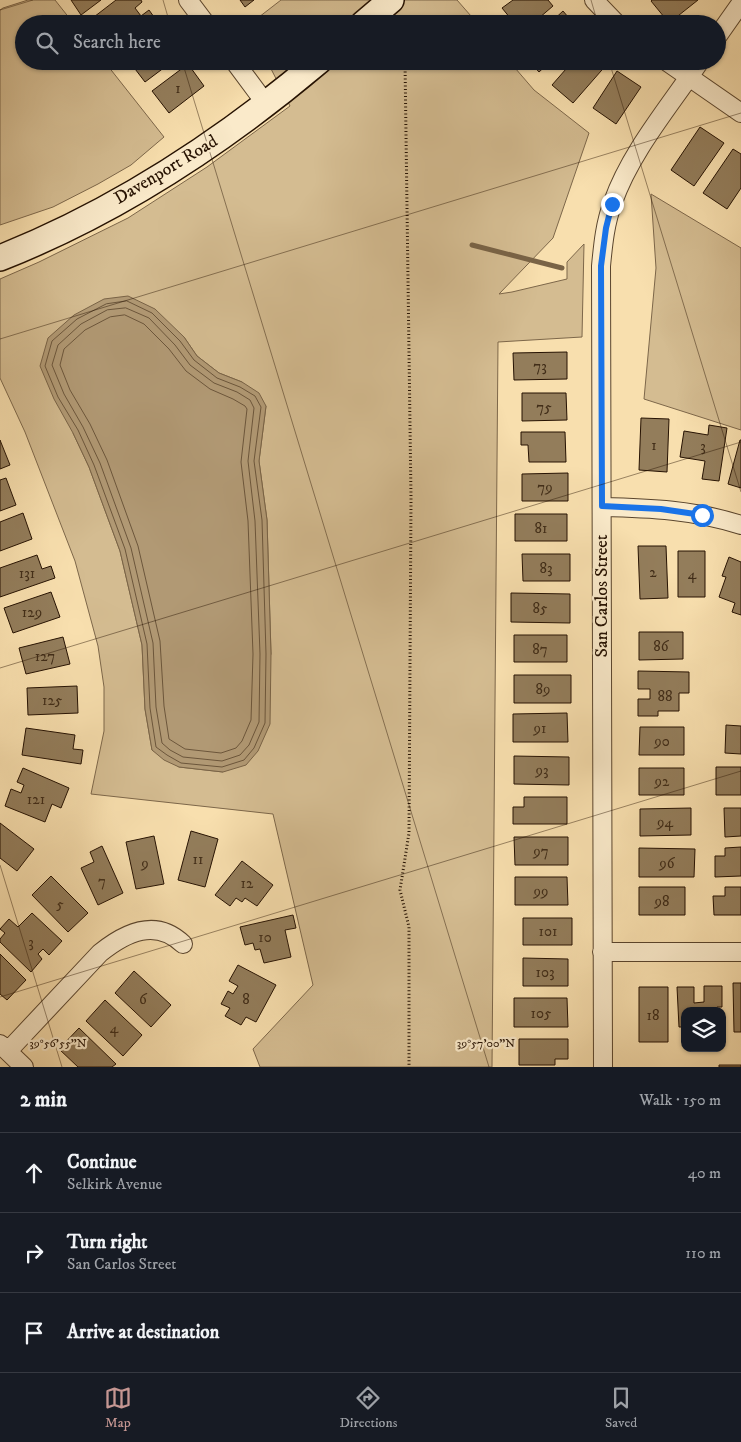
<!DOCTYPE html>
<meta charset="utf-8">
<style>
:root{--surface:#171b24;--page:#242831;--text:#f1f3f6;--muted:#9ea1a6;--line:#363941;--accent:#c59692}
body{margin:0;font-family:"IM FELL DW Pica",serif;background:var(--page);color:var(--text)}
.controls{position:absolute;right:15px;bottom:15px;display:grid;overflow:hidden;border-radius:10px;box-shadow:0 1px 4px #0004}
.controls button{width:45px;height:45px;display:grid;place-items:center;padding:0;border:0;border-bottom:1px solid var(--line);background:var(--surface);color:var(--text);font:25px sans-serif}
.stop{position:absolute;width:15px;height:15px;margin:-11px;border:4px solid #1a73e8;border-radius:50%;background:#fff}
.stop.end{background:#1a73e8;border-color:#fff;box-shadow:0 1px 5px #0008}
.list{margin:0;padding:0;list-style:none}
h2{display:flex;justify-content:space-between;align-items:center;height:65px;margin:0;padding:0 20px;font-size:21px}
h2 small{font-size:16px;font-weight:400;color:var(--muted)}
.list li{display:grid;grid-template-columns:32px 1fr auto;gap:15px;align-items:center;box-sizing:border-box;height:80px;padding:0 20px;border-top:1px solid var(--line)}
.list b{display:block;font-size:19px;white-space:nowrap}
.list p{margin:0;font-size:16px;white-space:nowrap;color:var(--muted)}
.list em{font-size:16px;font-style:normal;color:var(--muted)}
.icon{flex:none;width:28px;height:28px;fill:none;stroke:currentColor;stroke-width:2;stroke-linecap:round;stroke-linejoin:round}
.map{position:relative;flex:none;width:741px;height:1067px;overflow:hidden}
.search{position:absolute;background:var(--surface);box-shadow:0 1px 4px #0004;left:15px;right:15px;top:15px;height:55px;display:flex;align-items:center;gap:12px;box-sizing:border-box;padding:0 18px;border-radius:28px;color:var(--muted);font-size:19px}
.sheet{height:305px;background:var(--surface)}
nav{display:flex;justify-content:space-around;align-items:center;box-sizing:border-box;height:70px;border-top:1px solid var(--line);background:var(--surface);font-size:14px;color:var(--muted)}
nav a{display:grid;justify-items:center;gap:2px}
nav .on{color:var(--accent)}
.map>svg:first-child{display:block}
.green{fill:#d4bc91;stroke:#7d674a;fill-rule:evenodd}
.water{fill:#b19974;stroke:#796346}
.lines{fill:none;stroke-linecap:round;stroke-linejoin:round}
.shore{stroke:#6c563b;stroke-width:1}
.stream{stroke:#796346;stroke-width:5}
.building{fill:#937d5b;stroke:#261202}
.street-casing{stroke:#5a452d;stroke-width:20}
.secondary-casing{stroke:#261202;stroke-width:28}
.path{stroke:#261202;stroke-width:3;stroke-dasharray:1 2.5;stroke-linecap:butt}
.street{stroke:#faeaca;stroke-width:18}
.secondary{stroke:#faeaca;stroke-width:25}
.route{stroke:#1a73e8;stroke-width:6}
.ticks{fill:none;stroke:#261202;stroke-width:1;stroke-opacity:0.45}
.labels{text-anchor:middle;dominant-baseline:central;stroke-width:4.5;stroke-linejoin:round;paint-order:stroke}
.number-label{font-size:15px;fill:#412d18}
.street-label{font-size:18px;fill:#261202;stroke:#faeaca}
.ticks-label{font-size:12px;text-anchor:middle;fill:#261202;stroke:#faeaca;stroke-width:4.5;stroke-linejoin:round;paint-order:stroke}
</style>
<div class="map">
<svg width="741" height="1067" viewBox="0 0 741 1067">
<rect width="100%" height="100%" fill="#f8dfae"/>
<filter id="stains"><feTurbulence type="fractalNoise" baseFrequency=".004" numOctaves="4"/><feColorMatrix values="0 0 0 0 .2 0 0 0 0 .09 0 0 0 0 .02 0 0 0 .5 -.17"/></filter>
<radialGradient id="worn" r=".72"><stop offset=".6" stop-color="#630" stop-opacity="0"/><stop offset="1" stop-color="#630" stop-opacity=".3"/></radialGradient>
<path class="green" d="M 28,0 L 55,0 L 74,24 L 24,24 L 24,61 L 104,61 L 164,137 L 131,165 L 98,184 L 53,207 L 0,225 L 0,10 L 3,8 Z
M 281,0 L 457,0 L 478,24 L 250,24 Z
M 267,61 L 509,61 L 534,90 L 589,133 L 553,238 L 499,294 L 512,292 L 567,279 L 567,262 L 584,244 L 582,337 L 498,342 L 492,1067 L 260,1067 L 253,1049 L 313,985 L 273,814 L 91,794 L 104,731 L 104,687 L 98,646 L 75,561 L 25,432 L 0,378 L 0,279 L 39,262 L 128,218 L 207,167 L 290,106 ZM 184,337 L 197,356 L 219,373 L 242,382 L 266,406 L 259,461 L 267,520 L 271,654 L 223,772 L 179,767 L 152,750 L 145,709 L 142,645 L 120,551 L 89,467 L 73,433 Z
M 651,194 L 741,248 L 741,430 L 644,399 L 656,268 Z"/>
<path class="water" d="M 128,296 L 155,309 L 184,337 L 197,356 L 219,373 L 242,382 L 259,393 L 266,406 L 259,461 L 267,520 L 271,654 L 270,724 L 258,751 L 246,765 L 223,772 L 179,767 L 164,760 L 152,750 L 145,709 L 142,645 L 120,551 L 89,467 L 73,433 L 54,399 L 40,366 L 48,338 L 74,315 L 104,299 Z"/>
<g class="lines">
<path class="shore" d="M 127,301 L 152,313 L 180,341 L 194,360 L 217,378 L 240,387 L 255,396 L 261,407 L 254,461 L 262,520 L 266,654 L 265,723 L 254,748 L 244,760 L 222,767 L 181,763 L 167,755 L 156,747 L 150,708 L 147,644 L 125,549 L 94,465 L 78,430 L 58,397 L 45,366 L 52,341 L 77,319 L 106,304 Z
M 126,308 L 149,318 L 175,345 L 190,365 L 214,383 L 237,392 L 250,400 L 254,408 L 248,461 L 255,521 L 260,654 L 259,722 L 249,745 L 240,755 L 222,761 L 183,757 L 170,750 L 162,743 L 156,707 L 153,643 L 131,548 L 100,463 L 83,427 L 64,394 L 52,365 L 58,345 L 81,324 L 107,310 Z
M 125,315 L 144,324 L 169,349 L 186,371 L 210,389 L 233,399 L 245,406 L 247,409 L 241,462 L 248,521 L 253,654 L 251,720 L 242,741 L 236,748 L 221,753 L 185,749 L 169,739 L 164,706 L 160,641 L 138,546 L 107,460 L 90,424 L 70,390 L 60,365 L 64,349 L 85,330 L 110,317 Z"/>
<path class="stream" d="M 472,245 L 562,268"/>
</g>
<path class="building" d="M 71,0 L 101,0 L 81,15 Z
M 116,0 L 141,0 L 142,2 L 135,8 L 141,16 L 149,10 L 159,24 L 93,24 L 90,20 Z
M 240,0 L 254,0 L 245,7 Z
M 513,0 L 548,0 L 553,6 L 532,24 L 515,24 L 502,8 Z
M 652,0 L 698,0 L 669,23 L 651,1 Z
M 563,11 L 574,24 L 549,24 Z
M 129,61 L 173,61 L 145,82 Z
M 529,61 L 551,61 L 539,72 Z
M 573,61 L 606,61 L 608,63 L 573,103 L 552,85 Z
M 188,64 L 204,86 L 169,113 L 152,91 Z
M 617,71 L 641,87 L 616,124 L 593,108 Z
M 700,127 L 724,143 L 694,186 L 671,170 Z
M 733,149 L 741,154 L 741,188 L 727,209 L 703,193 Z
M 567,352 L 567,379 L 514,380 L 513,353 Z
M 522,393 L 566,393 L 567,420 L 522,421 Z
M 641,418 L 669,419 L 667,472 L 639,470 Z
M 709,425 L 727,428 L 719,481 L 702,479 L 705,461 L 680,457 L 684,431 L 708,435 Z
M 521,432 L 565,432 L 566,462 L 529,462 L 528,445 L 521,445 Z
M 0,440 L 10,465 L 0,469 Z
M 740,440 L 741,440 L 741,488 L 728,484 Z
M 568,473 L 568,501 L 522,501 L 522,474 Z
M 6,478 L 16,505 L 0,511 L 0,480 Z
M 23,513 L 32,539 L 0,551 L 0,522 Z
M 515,514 L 567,514 L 567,541 L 515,541 Z
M 638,546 L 666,546 L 668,598 L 640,599 Z
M 678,551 L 705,551 L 705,597 L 678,597 Z
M 522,554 L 570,554 L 570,581 L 523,581 Z
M 37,555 L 42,569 L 51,566 L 55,578 L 0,597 L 0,568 Z
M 729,557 L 741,562 L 741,615 L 732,612 L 735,603 L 719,597 L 726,577 L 722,576 Z
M 51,592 L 60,617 L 13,633 L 4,608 Z
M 511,593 L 570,594 L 570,623 L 511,622 Z
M 639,632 L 683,632 L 683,659 L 639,660 Z
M 514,635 L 567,635 L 567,662 L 514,662 Z
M 63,637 L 70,664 L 26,674 L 19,648 Z
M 638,671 L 689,672 L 689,693 L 679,693 L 679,711 L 658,711 L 658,716 L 638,716 L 638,699 L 650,699 L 650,689 L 638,689 Z
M 514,675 L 571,675 L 571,703 L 514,703 Z
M 77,686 L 78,713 L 28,715 L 27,688 Z
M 567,713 L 568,742 L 513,742 L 513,714 Z
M 726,725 L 741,726 L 741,754 L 725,753 Z
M 640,727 L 684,727 L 684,755 L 639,755 Z
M 26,728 L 75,735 L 73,749 L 83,750 L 81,764 L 22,755 Z
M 514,756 L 569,757 L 569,785 L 514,784 Z
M 716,767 L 741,767 L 741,795 L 716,795 Z
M 23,768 L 69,788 L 61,808 L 52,804 L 45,822 L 5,806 L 11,789 L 21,793 L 24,785 L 17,782 Z
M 639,768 L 684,768 L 684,795 L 639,795 Z
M 524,797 L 567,797 L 567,824 L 513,824 L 513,807 L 524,807 Z
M 691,808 L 691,835 L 640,836 L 640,809 Z
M 724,808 L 741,808 L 741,836 L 725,837 Z
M 0,823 L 34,849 L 17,871 L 0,858 Z
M 191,831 L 218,839 L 205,887 L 178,880 Z
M 154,836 L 164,884 L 136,889 L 126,842 Z
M 514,837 L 568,837 L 568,865 L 515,865 Z
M 102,846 L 123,893 L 98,905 L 81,868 L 94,862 L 90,852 Z
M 741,847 L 741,876 L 715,877 L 715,856 L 725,856 L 725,848 Z
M 639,848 L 695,849 L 694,877 L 639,877 Z
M 242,861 L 273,885 L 257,906 L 245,898 L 242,902 L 236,898 L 230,906 L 215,895 Z
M 51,876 L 88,913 L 68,932 L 32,895 Z
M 515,877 L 567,877 L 568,905 L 515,905 Z
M 639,887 L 685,887 L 685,915 L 639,915 Z
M 725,887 L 741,887 L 741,915 L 714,915 L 713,896 L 725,896 Z
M 32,913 L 62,941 L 49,955 L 43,949 L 38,954 L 42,959 L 31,972 L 0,942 L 0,939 L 5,933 L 0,929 L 9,919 L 18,927 Z
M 293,915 L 296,928 L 285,930 L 291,957 L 264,963 L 260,949 L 255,950 L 253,943 L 245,945 L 240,927 Z
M 523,918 L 572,918 L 572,945 L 523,945 Z
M 0,954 L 26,980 L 7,1000 L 0,994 Z
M 523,958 L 568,959 L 568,986 L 523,986 Z
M 238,965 L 276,985 L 256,1022 L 246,1017 L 241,1025 L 225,1016 L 230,1008 L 221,1004 L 228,991 L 233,994 L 238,986 L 229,981 Z
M 134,971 L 171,1005 L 151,1027 L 115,993 Z
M 733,983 L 741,983 L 741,1032 L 734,1032 Z
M 704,986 L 722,986 L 722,1007 L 717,1007 L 717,1011 L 685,1011 L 685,1027 L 679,1027 L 677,987 L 694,987 L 694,1003 L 704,1002 Z
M 639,987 L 668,987 L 668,1042 L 639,1042 Z
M 514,998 L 567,998 L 568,1027 L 514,1027 Z
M 105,1000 L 142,1035 L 123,1056 L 86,1021 Z
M 79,1028 L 116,1064 L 112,1067 L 78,1067 L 59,1049 Z
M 519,1039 L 568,1039 L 568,1059 L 555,1059 L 555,1065 L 519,1065 Z
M 719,1065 L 741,1065 L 741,1067 L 719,1067 Z"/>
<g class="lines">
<defs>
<path id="street" d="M 188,0 L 206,24
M 594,0 L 617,24
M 717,37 L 741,3
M 234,61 L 266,104
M 666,61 L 741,113
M 602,507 C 650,508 695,510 741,525
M 602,952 L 741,952
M 0,1044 L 24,1067
M 8,1051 L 100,953 C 126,932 156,918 183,944
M 603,1067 L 601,266 C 603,245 605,223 613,202 C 631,151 670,106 700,61"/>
<path id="secondary" d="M 363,24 L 391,0
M 0,258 C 116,212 223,142 319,61"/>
</defs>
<use href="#street" class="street-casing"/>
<use href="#secondary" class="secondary-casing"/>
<path class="path" d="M 405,61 L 411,498 L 409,833 L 400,890 L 409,927 L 409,1067"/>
<use href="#street" class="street"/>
<use href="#secondary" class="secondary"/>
</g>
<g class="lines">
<path class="route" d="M 612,204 L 606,228 L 601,266 L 602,506 L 661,509 L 702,515"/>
</g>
<path class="ticks" d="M 163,0 L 170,24M 591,0 L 598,24M 0,10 L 33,0M 182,61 L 489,1067M 609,61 L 741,492M 0,339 L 741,113M 0,668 L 741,442M 0,865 L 62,1067M 0,997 L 741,771"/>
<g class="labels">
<g class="number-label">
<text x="178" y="88">1</text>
<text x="540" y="366">73</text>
<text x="544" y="407">75</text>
<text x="654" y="445">1</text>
<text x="703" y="446">3</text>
<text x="545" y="487">79</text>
<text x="541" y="528">81</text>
<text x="546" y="568">83</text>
<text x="653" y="572">2</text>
<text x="27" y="573">131</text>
<text x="692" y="574">4</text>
<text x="540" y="608">85</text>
<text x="32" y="612">129</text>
<text x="661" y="646">86</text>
<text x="540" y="649">87</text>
<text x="45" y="656">127</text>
<text x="543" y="689">89</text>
<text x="665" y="696">88</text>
<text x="52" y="700">125</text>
<text x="540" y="728">91</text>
<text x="662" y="741">90</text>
<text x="542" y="770">93</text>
<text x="662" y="781">92</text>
<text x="36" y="799">121</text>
<text x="665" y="822">94</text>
<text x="541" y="851">97</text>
<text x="198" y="859">11</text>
<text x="145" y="863">9</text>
<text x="667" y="863">96</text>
<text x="102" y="881">7</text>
<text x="247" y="883">12</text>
<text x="541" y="891">99</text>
<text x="662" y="901">98</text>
<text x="60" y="904">5</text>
<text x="548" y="931">101</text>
<text x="265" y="937">10</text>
<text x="31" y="942">3</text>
<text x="545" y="972">103</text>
<text x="143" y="999">6</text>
<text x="246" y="999">8</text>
<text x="541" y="1013">105</text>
<text x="653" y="1015">18</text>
<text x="114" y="1028">4</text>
</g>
<g class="street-label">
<text transform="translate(166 170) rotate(-31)">Davenport Road</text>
<text transform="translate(602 596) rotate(-90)">San Carlos Street</text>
</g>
</g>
<g class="ticks-label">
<text x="58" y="1047">39°56'55"N</text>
<text x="486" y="1047">39°57'00"N</text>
</g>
<rect width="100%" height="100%" filter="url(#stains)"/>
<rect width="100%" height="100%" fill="url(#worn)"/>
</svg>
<div class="controls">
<button><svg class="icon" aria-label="layers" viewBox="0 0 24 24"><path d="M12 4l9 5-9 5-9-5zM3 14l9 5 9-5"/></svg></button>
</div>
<div class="stop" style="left:702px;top:515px"></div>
<div class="stop end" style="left:612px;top:204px"></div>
<div class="search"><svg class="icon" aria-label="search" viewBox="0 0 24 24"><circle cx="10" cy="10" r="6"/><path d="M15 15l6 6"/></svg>Search here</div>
</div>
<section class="sheet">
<h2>2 min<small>Walk · 150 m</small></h2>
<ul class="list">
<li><svg class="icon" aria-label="ahead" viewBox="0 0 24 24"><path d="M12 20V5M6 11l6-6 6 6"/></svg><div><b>Continue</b><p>Selkirk Avenue</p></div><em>40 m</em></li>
<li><svg class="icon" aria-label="right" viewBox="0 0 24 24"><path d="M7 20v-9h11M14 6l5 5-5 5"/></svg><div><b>Turn right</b><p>San Carlos Street</p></div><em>110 m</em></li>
<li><svg class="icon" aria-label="arrive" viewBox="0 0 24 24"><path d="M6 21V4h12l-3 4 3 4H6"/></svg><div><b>Arrive at destination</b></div></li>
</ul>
</section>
<nav>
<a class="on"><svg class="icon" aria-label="map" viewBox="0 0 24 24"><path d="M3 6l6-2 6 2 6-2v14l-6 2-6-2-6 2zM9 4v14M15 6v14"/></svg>Map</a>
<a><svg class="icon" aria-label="directions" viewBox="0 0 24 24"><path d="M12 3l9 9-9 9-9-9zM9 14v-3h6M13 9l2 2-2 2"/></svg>Directions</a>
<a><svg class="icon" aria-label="saved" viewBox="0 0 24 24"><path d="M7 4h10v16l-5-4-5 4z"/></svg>Saved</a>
</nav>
